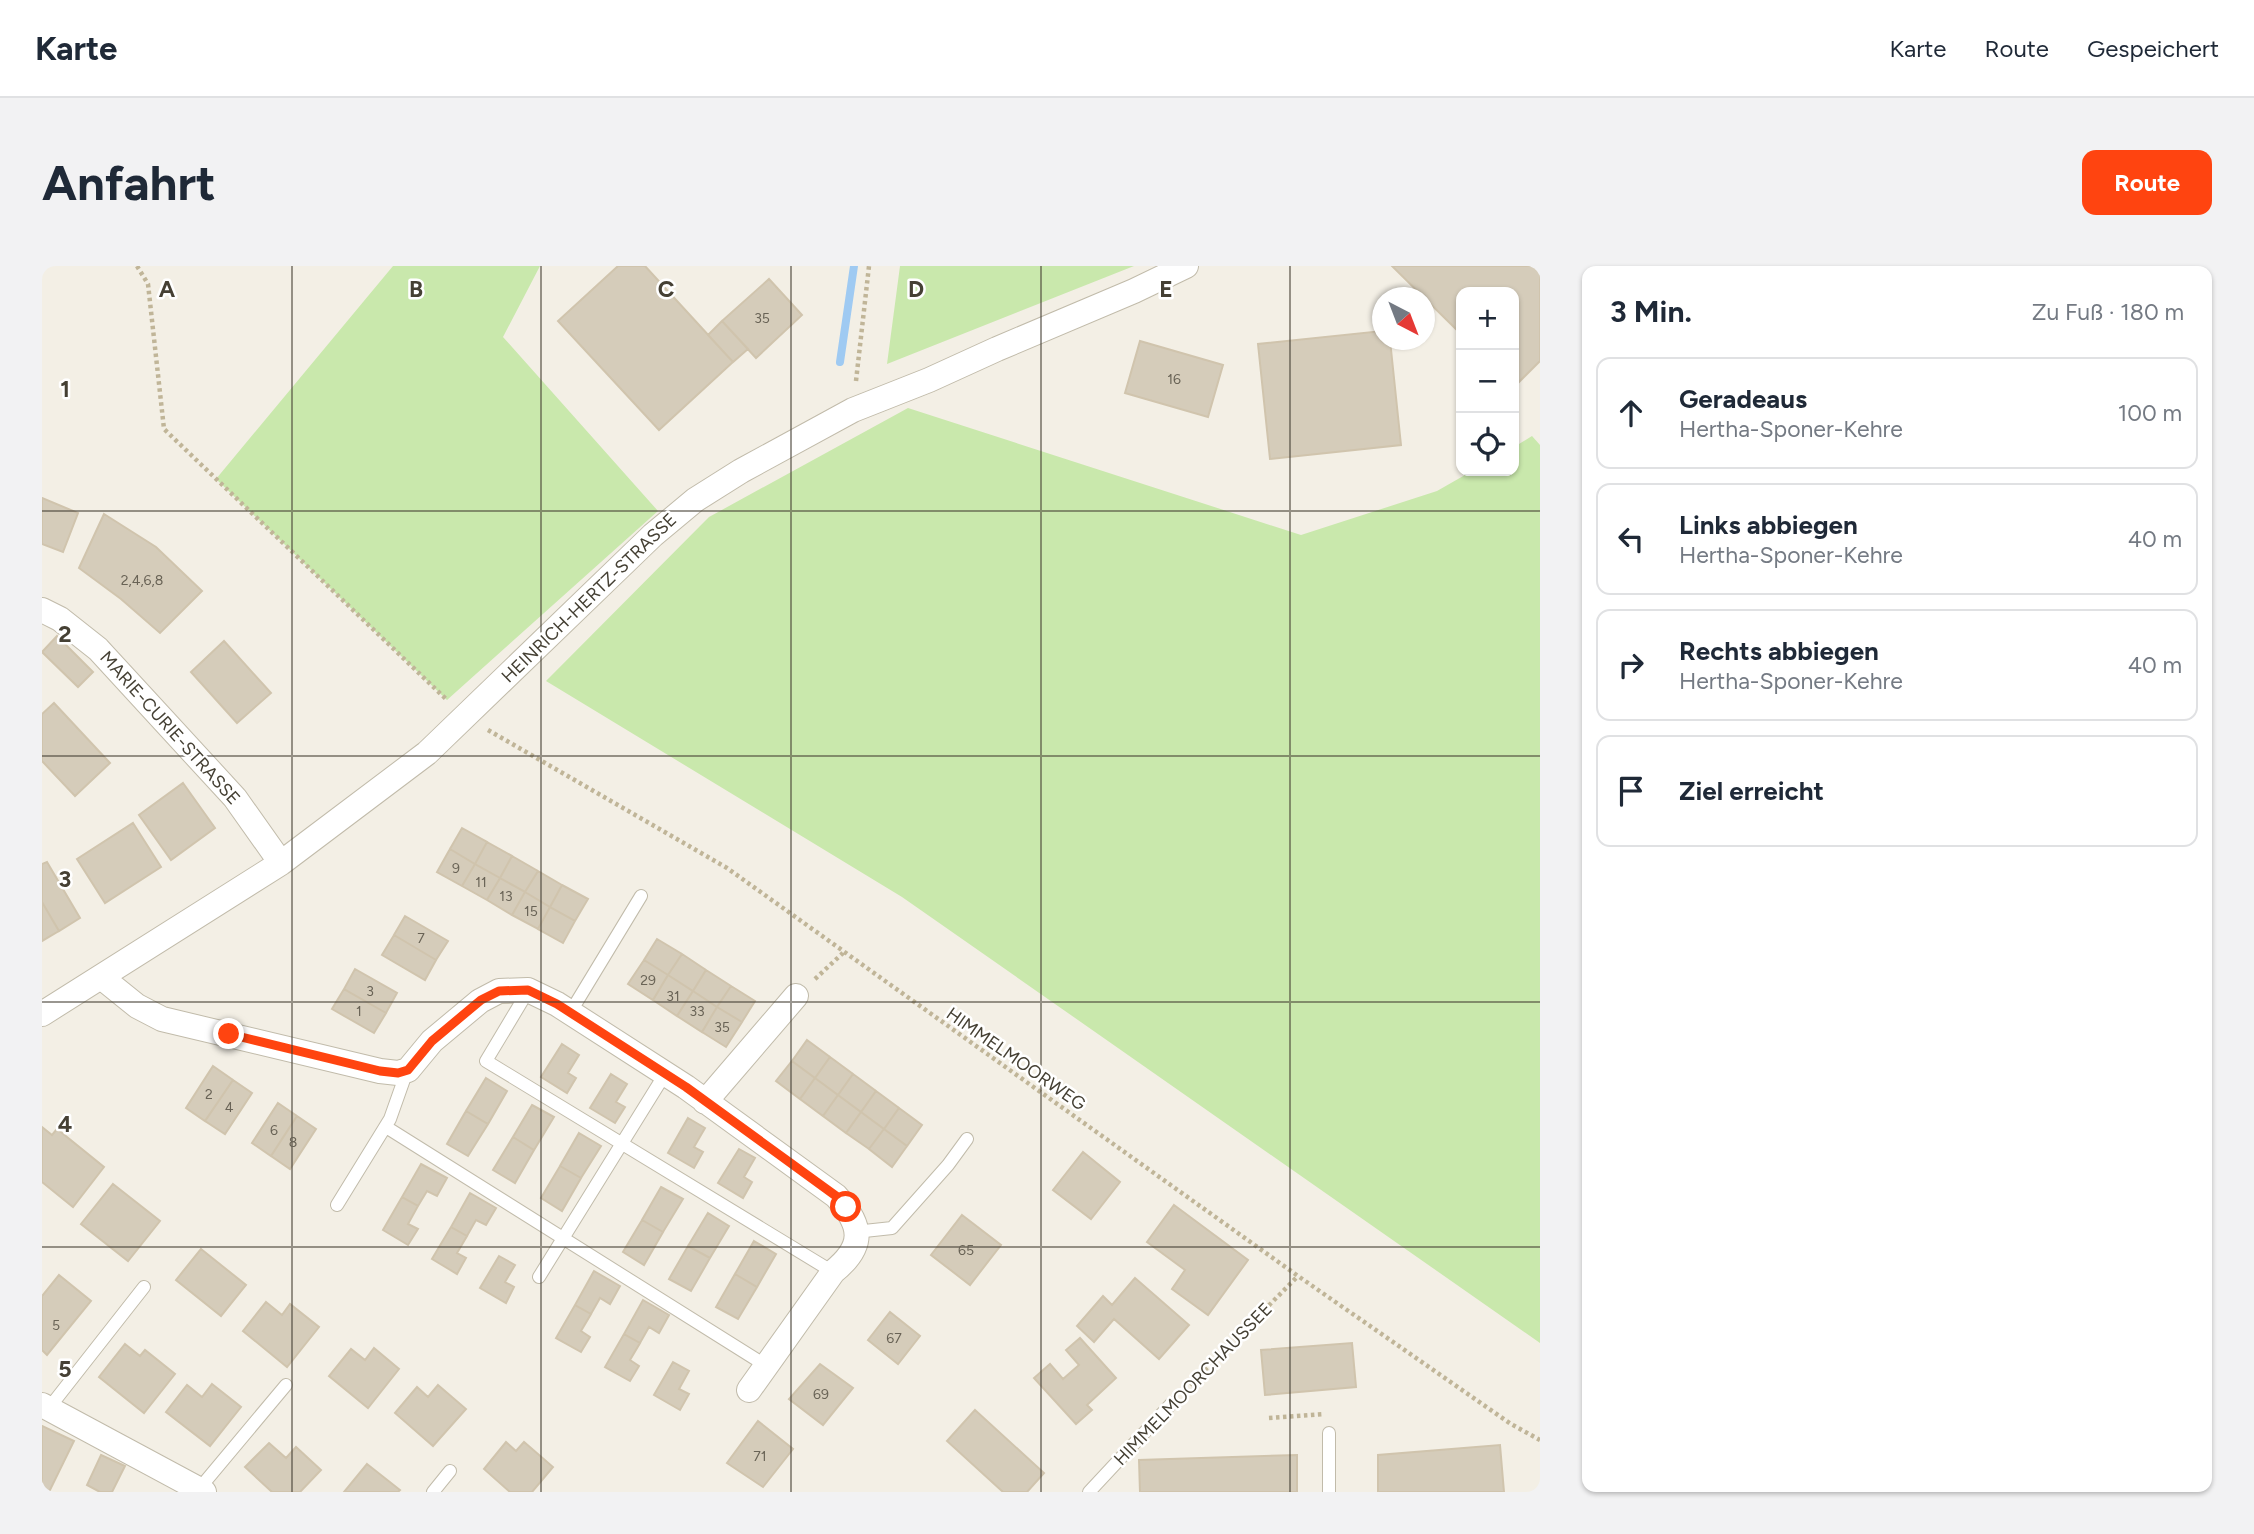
<!DOCTYPE html>
<html lang="de">
<meta charset="utf-8">
<style>
:root{--surface:#fff;--page:#f2f2f3;--text:#1f2937;--muted:#747a83;--line:#e0e1e3;--accent:#ff4410}
body{margin:0;font-family:Figtree,sans-serif;background:var(--page);color:var(--text)}
.controls{position:absolute;right:21px;top:21px;display:grid;overflow:hidden;border-radius:14px;box-shadow:0 2px 5px #0004}
.controls button{width:63px;height:63px;display:grid;place-items:center;padding:0;border:0;border-bottom:2px solid var(--line);background:var(--surface);color:var(--text);font:35px sans-serif}
.compass{position:absolute;left:1330px;top:21px;width:63px;height:63px;border-radius:50%;background:var(--surface);box-shadow:0 2px 5px #0004;rotate:138deg}
.stop{position:absolute;width:21px;height:21px;margin:-16px;border:5px solid #ff4410;border-radius:50%;background:#fff}
.stop.end{background:#ff4410;border-color:#fff;box-shadow:0 2px 7px #0008}
.list{margin:0;padding:0;list-style:none}
h2{display:flex;justify-content:space-between;align-items:center;height:91px;margin:0;padding:0 28px;font-size:30px}
h2 small{font-size:23px;font-weight:400;color:var(--muted)}
.list li{display:grid;grid-template-columns:46px 1fr auto;gap:21px;align-items:center;box-sizing:border-box;height:112px;margin:0 14px 14px;padding:0 14px;border:2px solid var(--line);border-radius:14px}
.list b{display:block;font-size:26px;white-space:nowrap}
.list p{margin:0;font-size:23px;white-space:nowrap;color:var(--muted)}
.list em{font-size:23px;font-style:normal;color:var(--muted)}
.icon{flex:none;width:38px;height:38px;fill:none;stroke:currentColor;stroke-width:2;stroke-linecap:round;stroke-linejoin:round}
.map{position:relative;flex:none;width:1498px;height:1226px;overflow:hidden;border-radius:14px}
header{display:flex;align-items:center;gap:42px;box-sizing:border-box;height:98px;padding:0 35px;background:var(--surface);border-bottom:2px solid var(--line)}
header strong{font-size:33px}
nav{display:flex;gap:38px;margin-inline-start:auto;font-size:24px}
.intro{display:flex;align-items:center;justify-content:space-between;box-sizing:border-box;height:168px;padding:0 42px}
h1{margin:0;font-size:49px}
.button{padding:18px 32px;border-radius:14px;background:var(--accent);color:#fff;font-size:24px;font-weight:700}
main{display:flex;gap:42px;padding:0 42px}
aside{flex:1;background:var(--surface);border-radius:14px;box-shadow:0 2px 5px #0004}
.map>svg:first-child{display:block}
.green{fill:#c9e8ac}
.lines{fill:none;stroke-linecap:round;stroke-linejoin:round}
.stream{stroke:#9fcaf2;stroke-width:8}
.building{fill:#d5ccba;stroke:#d0c4ad;stroke-width:2}
.service-casing{stroke:#c1bbaa;stroke-width:14}
.minor-casing{stroke:#c1bbaa;stroke-width:26}
.path{stroke:#c0b598;stroke-width:4.5;stroke-dasharray:3.5 3.5;stroke-linecap:butt}
.service{stroke:#fff;stroke-width:12}
.minor{stroke:#fff;stroke-width:24}
.route{stroke:#ff4410;stroke-width:9}
.grid{fill:none;stroke:#454034;stroke-width:2;stroke-opacity:0.55}
.labels{text-anchor:middle;dominant-baseline:central;stroke-width:5;stroke-linejoin:round;paint-order:stroke}
.number-label{font-size:14px;fill:#696356}
.street-label{font-size:18px;fill:#454034;stroke:#fff}
.grid-label{font-size:23px;text-anchor:middle;font-weight:bold;fill:#454034;stroke:#fff;stroke-width:5;stroke-linejoin:round;paint-order:stroke}
</style>
<header>
<strong>Karte</strong>
<nav><a>Karte</a><a>Route</a><a>Gespeichert</a></nav>
</header>
<div class="intro"><h1>Anfahrt</h1><a class="button">Route</a></div>
<main>
<div class="map">
<svg width="1498" height="1226" viewBox="0 0 1498 1226">
<rect width="100%" height="100%" fill="#f3efe5"/>
<path class="green" d="M 351,0 L 498,0 L 461,71 L 616,245 L 405,434 L 174,213 Z
M 858,0 L 1092,0 L 845,98 Z
M 866,142 L 1259,269 L 1395,225 L 1430,205 L 1472,205 L 1472,181 L 1490,170 L 1498,179 L 1498,1077 L 860,631 L 504,415 L 667,251 Z"/>
<g class="lines">
<path class="stream" d="M 798,96 L 812,0"/>
</g>
<path class="building" d="M 576,0 L 603,0 L 691,96 L 617,164 L 516,55 Z
M 1350,0 L 1498,0 L 1498,95 L 1473,120 L 1472,118 L 1472,26 L 1419,26 L 1419,68 Z
M 727,13 L 760,49 L 714,92 L 680,55 Z
M 680,55 L 706,83 L 691,96 L 666,69 Z
M 1340,65 L 1340,74 L 1348,74 L 1359,179 L 1228,193 L 1216,78 Z
M 1098,75 L 1181,99 L 1166,151 L 1083,127 Z
M 0,232 L 36,247 L 21,286 L 0,278 Z
M 62,248 L 114,281 L 160,325 L 118,367 L 79,333 L 37,302 Z
M 15,370 L 51,406 L 36,421 L 0,386 Z
M 182,375 L 229,427 L 195,457 L 149,406 Z
M 12,437 L 68,497 L 33,530 L 0,495 L 0,448 Z
M 141,517 L 173,562 L 129,594 L 97,549 Z
M 91,557 L 119,601 L 63,637 L 35,593 Z
M 420,562 L 445,576 L 433,598 L 408,583 Z
M 445,576 L 470,590 L 458,612 L 433,598 Z
M 408,583 L 433,598 L 420,620 L 395,606 Z
M 470,590 L 496,605 L 483,626 L 458,612 Z
M 5,596 L 38,652 L 17,665 L 0,636 L 0,598 Z
M 433,598 L 458,612 L 445,634 L 420,620 Z
M 496,605 L 520,619 L 508,641 L 483,626 Z
M 458,612 L 483,626 L 470,649 L 445,634 Z
M 520,619 L 546,633 L 533,655 L 508,641 Z
M 483,626 L 508,641 L 496,663 L 470,649 Z
M 0,636 L 17,665 L 0,675 Z
M 508,641 L 533,655 L 521,677 L 496,663 Z
M 363,650 L 406,675 L 394,694 L 352,669 Z
M 352,669 L 394,694 L 383,714 L 340,689 Z
M 615,673 L 640,688 L 626,709 L 602,694 Z
M 640,688 L 664,704 L 651,725 L 626,709 Z
M 602,694 L 626,709 L 611,734 L 586,718 Z
M 313,703 L 355,727 L 344,747 L 302,723 Z
M 664,704 L 689,720 L 675,741 L 651,725 Z
M 626,709 L 651,725 L 635,750 L 611,734 Z
M 689,720 L 713,735 L 700,756 L 675,741 Z
M 302,723 L 344,747 L 332,767 L 290,743 Z
M 651,725 L 675,741 L 660,766 L 635,750 Z
M 675,741 L 700,756 L 684,781 L 660,766 Z
M 765,774 L 788,791 L 773,812 L 750,795 Z
M 520,778 L 537,789 L 526,807 L 534,812 L 525,827 L 499,811 Z
M 788,791 L 811,808 L 796,829 L 773,812 Z
M 750,795 L 773,812 L 758,833 L 734,815 Z
M 171,800 L 191,814 L 163,855 L 144,842 Z
M 569,808 L 585,818 L 574,836 L 583,841 L 573,857 L 548,842 Z
M 811,808 L 834,825 L 819,846 L 796,829 Z
M 444,812 L 465,825 L 446,858 L 424,845 Z
M 773,812 L 796,829 L 781,850 L 758,833 Z
M 191,814 L 210,827 L 183,868 L 163,855 Z
M 834,825 L 857,842 L 842,863 L 819,846 Z
M 796,829 L 819,846 L 804,867 L 781,850 Z
M 236,837 L 255,850 L 229,890 L 210,877 Z
M 490,839 L 512,851 L 492,884 L 471,871 Z
M 857,842 L 880,859 L 865,880 L 842,863 Z
M 424,845 L 446,858 L 426,890 L 405,878 Z
M 819,846 L 842,863 L 827,883 L 804,867 Z
M 255,850 L 274,863 L 248,903 L 229,890 Z
M 646,852 L 663,862 L 652,881 L 661,886 L 652,902 L 626,887 Z
M 0,861 L 10,869 L 15,863 L 62,901 L 31,941 L 0,916 Z
M 842,863 L 865,880 L 850,901 L 827,883 Z
M 537,867 L 559,880 L 539,912 L 518,900 Z
M 471,871 L 492,884 L 473,917 L 451,904 Z
M 697,883 L 713,892 L 702,911 L 710,916 L 701,932 L 676,917 Z
M 1041,886 L 1078,916 L 1049,953 L 1011,924 Z
M 379,898 L 405,912 L 395,930 L 385,925 L 376,940 L 360,931 Z
M 518,900 L 539,912 L 520,945 L 499,932 Z
M 71,918 L 118,955 L 86,995 L 39,958 Z
M 619,921 L 641,933 L 621,966 L 600,954 Z
M 428,927 L 454,942 L 444,959 L 434,954 L 425,970 L 409,961 Z
M 360,931 L 376,940 L 366,958 L 376,963 L 366,979 L 341,964 Z
M 1132,939 L 1206,994 L 1166,1049 L 1130,1023 L 1143,1004 L 1105,976 Z
M 666,947 L 687,960 L 668,992 L 646,980 Z
M 920,949 L 959,979 L 928,1019 L 889,989 Z
M 600,954 L 621,966 L 602,999 L 581,986 Z
M 409,961 L 425,970 L 415,987 L 424,992 L 415,1008 L 390,993 Z
M 712,975 L 734,988 L 715,1021 L 693,1008 Z
M 646,980 L 668,992 L 649,1025 L 627,1013 Z
M 159,983 L 204,1019 L 179,1050 L 134,1014 Z
M 457,990 L 473,999 L 463,1016 L 472,1021 L 464,1037 L 438,1022 Z
M 552,1005 L 578,1020 L 568,1038 L 558,1032 L 549,1048 L 533,1039 Z
M 693,1008 L 715,1021 L 696,1053 L 674,1041 Z
M 17,1009 L 49,1035 L 5,1089 L 0,1084 L 0,1030 Z
M 1093,1012 L 1147,1059 L 1117,1093 L 1072,1053 L 1052,1076 L 1035,1060 L 1061,1030 L 1070,1039 Z
M 601,1034 L 627,1049 L 617,1067 L 607,1061 L 598,1077 L 582,1068 Z
M 224,1036 L 240,1049 L 248,1038 L 277,1061 L 245,1101 L 201,1065 Z
M 533,1039 L 549,1048 L 539,1065 L 548,1071 L 539,1086 L 514,1072 Z
M 848,1046 L 878,1070 L 856,1098 L 826,1074 Z
M 582,1068 L 598,1077 L 588,1094 L 597,1100 L 588,1115 L 563,1101 Z
M 1038,1072 L 1074,1112 L 1045,1139 L 1050,1144 L 1034,1158 L 992,1112 L 1008,1098 L 1021,1113 L 1037,1099 L 1024,1084 Z
M 1310,1077 L 1314,1121 L 1223,1129 L 1219,1084 Z
M 83,1078 L 98,1090 L 103,1084 L 133,1108 L 102,1147 L 57,1111 Z
M 332,1082 L 357,1103 L 326,1142 L 287,1110 L 309,1083 L 323,1094 Z
M 631,1096 L 647,1105 L 637,1123 L 647,1128 L 638,1144 L 612,1129 Z
M 778,1098 L 811,1122 L 781,1159 L 747,1133 Z
M 170,1118 L 199,1141 L 168,1180 L 124,1146 L 145,1119 L 160,1131 Z
M 396,1119 L 424,1143 L 391,1180 L 353,1147 L 375,1121 L 386,1131 Z
M 933,1144 L 1002,1207 L 985,1226 L 961,1226 L 905,1175 Z
M 716,1155 L 751,1183 L 721,1221 L 685,1197 Z
M 0,1160 L 32,1175 L 7,1226 L 0,1226 Z
M 464,1176 L 474,1185 L 482,1176 L 511,1201 L 490,1226 L 468,1226 L 442,1203 Z
M 227,1177 L 244,1192 L 254,1181 L 279,1204 L 258,1226 L 230,1226 L 203,1201 Z
M 1458,1179 L 1462,1226 L 1336,1226 L 1336,1189 Z
M 59,1189 L 83,1200 L 70,1226 L 58,1226 L 45,1219 Z
M 1255,1189 L 1255,1226 L 1098,1226 L 1097,1194 Z
M 325,1198 L 358,1224 L 356,1226 L 302,1226 Z"/>
<g class="lines">
<defs>
<path id="service" d="M 486,725 L 444,795 L 791,1006
M 528,747 L 599,630
M 344,861 L 723,1099
M 295,939 L 348,853 L 365,805
M 813,966 L 850,962 L 906,899 L 925,873
M 497,1011 L 623,808
M 7,1142 L 102,1021
M 1287,1167 L 1287,1226
M 157,1223 L 244,1119
M 391,1226 L 408,1205
M 1047,1226 L 1130,1137"/>
<path id="minor" d="M 0,344 L 18,353 L 56,383 L 193,532 L 239,597
M 59,711 L 95,740 L 120,753 L 338,805 L 356,807 L 366,804 L 390,775 L 438,735 L 457,725 L 486,724 L 515,738 L 644,821 L 794,930 C 821,960 823,980 791,1006 L 707,1124
M 0,748 L 239,597 L 385,487 L 611,269 L 653,234 L 699,205 L 811,144 L 887,114 L 955,83 L 1092,25 L 1144,0
M 663,836 L 754,730
M 0,1139 L 162,1226"/>
</defs>
<use href="#service" class="service-casing"/>
<use href="#minor" class="minor-casing"/>
<path class="path" d="M 95,0 L 106,18 L 122,163 L 405,434
M 814,115 L 827,0
M 446,464 L 685,602 L 1256,1010 L 1469,1158 L 1498,1174
M 773,713 L 801,687
M 1143,1124 L 1256,1010
M 1227,1152 L 1282,1148"/>
<use href="#service" class="service"/>
<use href="#minor" class="minor"/>
</g>
<g class="lines">
<path class="route" d="M 187,768 L 338,805 L 356,807 L 366,804 L 390,775 L 439,734 L 457,725 L 486,724 L 515,738 L 644,821 L 794,930 L 804,941"/>
</g>
<path class="grid" d="M 250,0 L 250,1226M 499,0 L 499,1226M 749,0 L 749,1226M 999,0 L 999,1226M 1248,0 L 1248,1226M 0,245 L 1498,245M 0,490 L 1498,490M 0,736 L 1498,736M 0,981 L 1498,981"/>
<g class="labels">
<g class="number-label">
<text x="720" y="52">35</text>
<text x="1132" y="113">16</text>
<text x="100" y="314">2,4,6,8</text>
<text x="414" y="602">9</text>
<text x="439" y="616">11</text>
<text x="464" y="630">13</text>
<text x="489" y="645">15</text>
<text x="379" y="672">7</text>
<text x="606" y="714">29</text>
<text x="328" y="725">3</text>
<text x="631" y="730">31</text>
<text x="317" y="745">1</text>
<text x="655" y="745">33</text>
<text x="680" y="761">35</text>
<text x="167" y="828">2</text>
<text x="187" y="841">4</text>
<text x="232" y="864">6</text>
<text x="251" y="876">8</text>
<text x="924" y="984">65</text>
<text x="14" y="1059">5</text>
<text x="852" y="1072">67</text>
<text x="779" y="1128">69</text>
<text x="718" y="1190">71</text>
</g>
<g class="street-label">
<text transform="translate(547 332) rotate(-44)">HEINRICH-HERTZ-STRASSE</text>
<text transform="translate(128 462) rotate(48)">MARIE-CURIE-STRASSE</text>
<text transform="translate(974 793) rotate(35)">HIMMELMOORWEG</text>
<text transform="translate(1151 1118) rotate(-46)">HIMMELMOORCHAUSSEE</text>
</g>
</g>
<g class="grid-label">
<text x="125" y="31">A</text>
<text x="374" y="31">B</text>
<text x="624" y="31">C</text>
<text x="874" y="31">D</text>
<text x="1124" y="31">E</text>
<text x="23" y="131">1</text>
<text x="23" y="376">2</text>
<text x="23" y="621">3</text>
<text x="23" y="866">4</text>
<text x="23" y="1111">5</text>
</g>
</svg>
<div class="controls">
<button>+</button>
<button>−</button>
<button><svg class="icon" aria-label="locate" viewBox="0 0 24 24"><circle cx="12" cy="12" r="6"/><path d="M12 2v4M12 18v4M2 12h4M18 12h4"/></svg></button>
</div>
<svg class="compass" viewBox="-18 -18 36 36"><path d="M0-13l5 13h-10z" fill="#e53935"/><path d="M0 13l5-13h-10z" fill="#747a83"/></svg>
<div class="stop" style="left:804px;top:941px"></div>
<div class="stop end" style="left:187px;top:768px"></div>
</div>
<aside>
<h2>3 Min.<small>Zu Fuß · 180 m</small></h2>
<ul class="list">
<li><svg class="icon" aria-label="ahead" viewBox="0 0 24 24"><path d="M12 20V5M6 11l6-6 6 6"/></svg><div><b>Geradeaus</b><p>Hertha-Sponer-Kehre</p></div><em>100 m</em></li>
<li><svg class="icon" aria-label="left" viewBox="0 0 24 24"><path d="M17 20v-9H6M10 6l-5 5 5 5"/></svg><div><b>Links abbiegen</b><p>Hertha-Sponer-Kehre</p></div><em>40 m</em></li>
<li><svg class="icon" aria-label="right" viewBox="0 0 24 24"><path d="M7 20v-9h11M14 6l5 5-5 5"/></svg><div><b>Rechts abbiegen</b><p>Hertha-Sponer-Kehre</p></div><em>40 m</em></li>
<li><svg class="icon" aria-label="arrive" viewBox="0 0 24 24"><path d="M6 21V4h12l-3 4 3 4H6"/></svg><div><b>Ziel erreicht</b></div></li>
</ul>
</aside>
</main>
